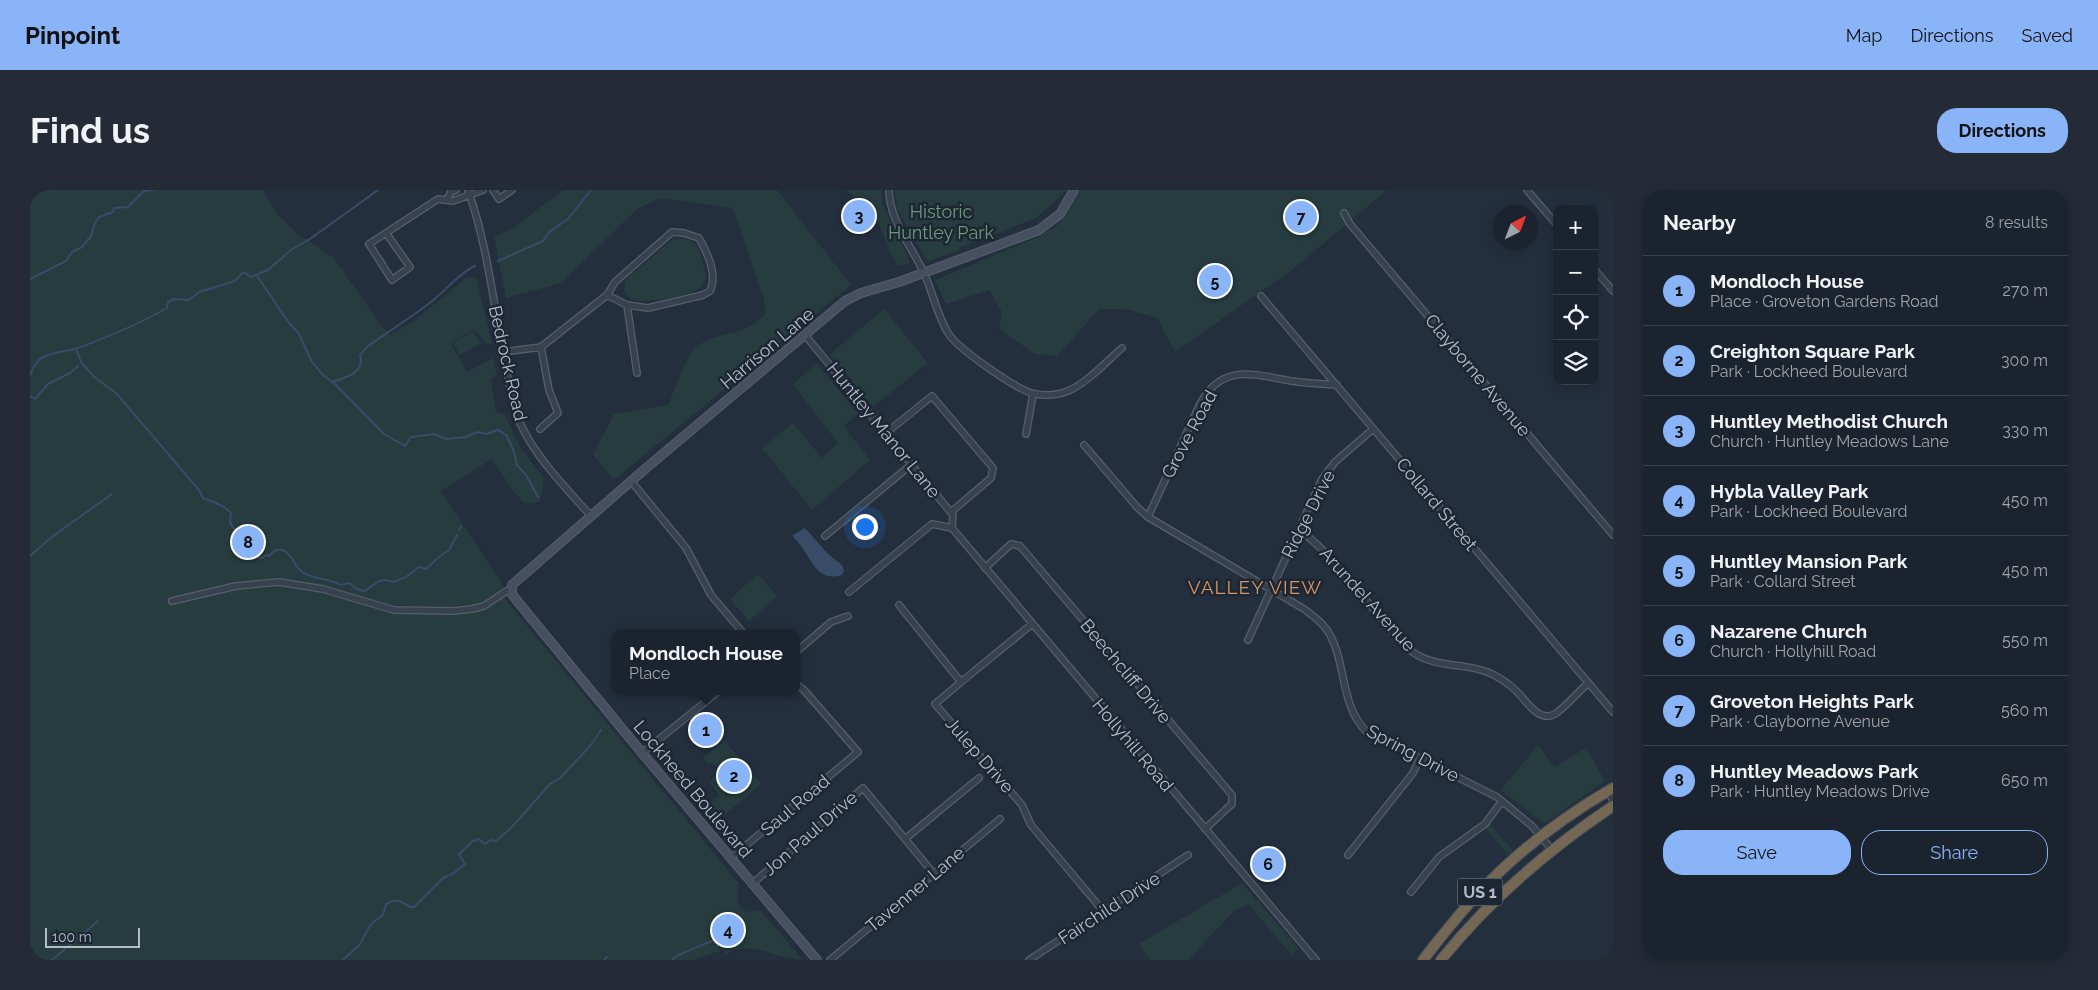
<!DOCTYPE html>
<meta charset="utf-8">
<style>
:root{--surface:#1b232e;--page:#242b36;--text:#f1f3f6;--muted:#a0a4aa;--line:#39404a;--accent:#8ab4f8}
body{margin:0;font-family:Raleway,sans-serif;background:var(--page);color:var(--text)}
.controls{position:absolute;right:15px;top:15px;display:grid;overflow:hidden;border-radius:10px;box-shadow:0 2px 12px #0003}
.controls button{width:45px;height:45px;display:grid;place-items:center;padding:0;border:0;border-bottom:1px solid var(--line);background:var(--surface);color:var(--text);font:25px sans-serif}
.compass{position:absolute;left:1463px;top:15px;width:45px;height:45px;border-radius:50%;background:var(--surface);box-shadow:0 2px 12px #0003;rotate:42deg}
.scale{position:absolute;left:15px;bottom:12px;width:95px;box-sizing:border-box;padding-left:5px;border:2px solid #b4bcc9;border-top:0;font-size:14px;line-height:18px;white-space:nowrap;color:#b4bcc9;-webkit-text-stroke:4px #1d2633;paint-order:stroke}
.you{position:absolute;left:834px;top:336px;width:18px;height:18px;margin:-12px;border:4px solid #fff;border-radius:50%;background:#1a73e8;box-shadow:0 0 0 8px #1a73e833}
.badge{display:grid;place-items:center;width:32px;height:32px;border-radius:50%;background:var(--accent);color:#111;font-size:16px;font-weight:700}
.pin{position:absolute;translate:-50% -50%;border:2px solid #fff;box-shadow:0 1px 5px #0006}
.popup{position:absolute;left:582px;top:440px;width:188px;height:65px;box-sizing:border-box;display:grid;place-content:center;border-radius:10px;background:var(--surface);filter:drop-shadow(0 1px 4px #0005);font-size:16px;white-space:nowrap;color:var(--muted)}
.popup b{font-size:19px;color:var(--text)}
.popup::after{content:'';position:absolute;left:50%;top:100%;margin-left:-10px;border:10px solid transparent;border-top-color:var(--surface)}
.list{margin:0;padding:0;list-style:none}
h2{display:flex;justify-content:space-between;align-items:center;height:65px;margin:0;padding:0 20px;font-size:21px}
h2 small{font-size:16px;font-weight:400;color:var(--muted)}
.list li{display:grid;grid-template-columns:32px 1fr auto;gap:15px;align-items:center;box-sizing:border-box;height:70px;padding:0 20px;border-top:1px solid var(--line)}
.list b{display:block;font-size:19px;white-space:nowrap}
.list p{margin:0;font-size:16px;white-space:nowrap;color:var(--muted)}
.list em{font-size:16px;font-style:normal;color:var(--muted)}
.actions{display:flex;gap:10px;padding:15px 20px}
.actions a{flex:1;padding:11px 0;border:1px solid var(--accent);border-radius:20px;text-align:center;font-size:18px;color:var(--accent)}
.actions .main{background:var(--accent);color:#111}
.icon{flex:none;width:28px;height:28px;fill:none;stroke:currentColor;stroke-width:2;stroke-linecap:round;stroke-linejoin:round}
.map{position:relative;flex:none;width:1583px;height:770px;overflow:hidden;border-radius:20px}
header{display:flex;align-items:center;gap:30px;box-sizing:border-box;height:70px;padding:0 25px;background:var(--accent);color:#111}
header strong{font-size:24px}
nav{display:flex;gap:28px;margin-inline-start:auto;font-size:18px}
.intro{display:flex;align-items:center;justify-content:space-between;box-sizing:border-box;height:120px;padding:0 30px}
h1{margin:0;font-size:35px}
.button{padding:12px 22px;border-radius:20px;background:var(--accent);color:#111;font-size:18px;font-weight:700}
main{display:flex;gap:30px;padding:0 30px}
aside{flex:1;background:var(--surface);border-radius:20px;box-shadow:0 2px 12px #0003}
.map>svg:first-child{display:block}
.green{fill:#263c3f}
.water{fill:#394c67}
.lines{fill:none;stroke-linecap:round;stroke-linejoin:round}
.stream{stroke:#394c67;stroke-width:2}
.street-casing{stroke:#565f6c;stroke-width:8}
.secondary-casing{stroke:#565f6c;stroke-width:10}
.highway-casing{stroke:#434c59;stroke-width:12}
.street{stroke:#38414e;stroke-width:5.5}
.secondary{stroke:#465061;stroke-width:8}
.highway{stroke:#746855;stroke-width:10}
.labels{text-anchor:middle;dominant-baseline:central;stroke-width:5;stroke-linejoin:round;paint-order:stroke}
.shield{fill:#1d2633;stroke:#878f9c;stroke-width:1}
.shield-label{font-size:16px;font-weight:bold;fill:#b4bcc9}
.park-label{font-size:18px;fill:#6b9a76;stroke:#1d2633}
.street-label{font-size:18px;fill:#b4bcc9;stroke:#1d2633}
.neighbourhood-label{font-size:19px;letter-spacing:1px;fill:#d59563;stroke:#1d2633}
</style>
<header>
<strong>Pinpoint</strong>
<nav><a>Map</a><a>Directions</a><a>Saved</a></nav>
</header>
<div class="intro"><h1>Find us</h1><a class="button">Directions</a></div>
<main>
<div class="map">
<svg width="1583" height="770" viewBox="0 0 1583 770">
<rect width="100%" height="100%" fill="#242f3e"/>
<path class="green" d="M 0,0 L 232,0 L 249,26 L 265,42 L 304,68 L 351,135 L 360,145 L 385,130 L 436,88 L 446,87 L 462,153 L 457,155 L 444,139 L 421,153 L 437,182 L 463,168 L 467,185 L 461,189 L 466,222 L 475,225 L 491,259 L 514,288 L 510,311 L 505,313 L 494,313 L 484,302 L 462,269 L 411,301 L 473,395 L 476,410 L 710,695 C 706,707 706,715 717,722 L 730,720 L 773,770 C 748,770 719,748 696,765 L 693,760 L 662,770 L 0,770 Z
M 533,0 L 747,0 L 821,95 L 584,290 L 563,265 L 584,224 L 638,215 C 644,202 656,167 664,159 C 683,140 719,148 736,122 L 733,107 L 703,18 L 630,8 L 607,19 L 531,93 L 476,108 L 464,46 L 482,39 Z
M 815,0 L 852,0 L 852,14 L 878,66 L 879,73 L 875,75 L 868,75 C 857,60 854,41 844,26 C 837,14 826,7 815,0 Z
M 865,0 L 1037,0 L 1006,28 L 929,58 L 931,60 L 898,71 L 866,18 L 867,14 L 865,8 L 862,6 L 865,5 Z
M 1049,0 L 1357,0 L 1263,79 L 1145,162 L 1127,128 L 1097,119 L 1069,119 L 1027,166 L 1005,164 L 969,139 L 972,122 L 959,100 L 916,114 L 905,90 L 1010,46 L 1028,35 L 1036,24 Z
M 654,48 C 667,53 669,58 672,71 C 674,77 677,84 675,90 C 671,106 627,111 611,111 C 605,111 599,108 594,103 L 595,90 L 642,50 Z
M 854,119 L 898,173 L 843,217 L 800,164 Z
M 443,141 L 451,153 L 430,165 L 423,153 Z
M 787,173 L 828,224 L 813,236 L 840,270 L 782,320 L 732,258 L 763,233 L 792,268 L 808,253 L 763,194 Z
M 728,384 L 747,406 L 719,431 L 700,409 Z
M 694,550 L 731,594 L 686,632 L 672,616 L 677,612 L 679,614 L 689,605 L 680,593 L 688,579 L 683,573 L 677,573 L 673,568 Z
M 1508,555 L 1525,577 L 1556,558 L 1575,591 L 1518,631 L 1513,633 L 1471,600 Z
M 1458,631 L 1483,661 L 1478,665 L 1454,636 Z
M 1212,693 L 1269,759 L 1261,764 L 1218,714 L 1203,722 L 1158,770 L 1120,770 L 1109,754 Z"/>
<path class="water" d="M 775,338 L 798,364 L 812,375 L 814,381 L 812,385 C 784,394 781,363 764,348 L 763,345 Z"/>
<g class="lines">
<path class="stream" d="M 468,71 L 513,51 L 519,42 L 538,29 L 561,0
M 227,86 L 259,133 L 269,144 L 282,172 L 292,184 L 306,195 L 354,244 L 375,256 L 381,247 L 404,244 L 416,249 L 436,247 L 447,242 L 456,244 L 468,240 L 476,245 L 483,259 L 487,275 L 496,285 L 508,307
M 0,89 L 36,71 L 42,62 L 52,57 L 61,46 L 65,33 L 69,27 L 83,22 L 84,18 L 98,17 L 114,1 L 123,0
M 46,159 L 51,172 L 64,187 L 86,203 L 169,300 L 173,308 C 182,312 193,314 201,323 L 200,332 L 202,336 L 228,367 L 232,368 L 236,365 L 239,366 C 243,362 246,358 252,360 C 261,362 264,375 271,381 C 282,390 297,387 311,395 L 319,393 L 327,399 L 335,401 C 345,394 350,387 363,392 L 376,387 L 389,377 L 396,379 L 408,368 L 419,360 L 427,345
M 0,185 C 3,179 5,173 10,169 C 22,161 35,162 48,158 C 78,147 109,134 137,118 L 138,112 L 144,109 L 159,110 L 169,102 L 205,91 L 213,82 L 221,87 L 238,80 L 261,60 L 280,49 L 348,0
M 302,192 C 315,188 336,182 330,165 L 337,157 C 358,142 380,128 401,112 C 413,103 434,79 445,76
M 0,206 L 5,209 L 18,194 L 40,183 L 48,176
M 429,340 L 431,337
M 0,366 L 23,346 L 82,304
M 22,770 L 68,731
M 313,770 L 330,754 L 341,734 L 353,725 L 356,714 C 366,708 371,711 380,717 L 384,717 L 413,688 L 424,683 L 435,674 L 429,664 L 443,651 L 449,649 L 455,654 L 461,650 L 466,651 L 482,637 L 520,594 L 530,588 L 561,555 L 571,540
M 574,770 L 577,767
M 642,770 C 648,763 653,764 660,760 C 670,756 672,754 683,751 L 688,756"/>
<defs>
<path id="street" d="M 438,0 C 458,56 464,119 476,178 C 480,196 482,216 490,233 C 506,268 535,297 561,326
M 463,0 L 469,9 L 482,0
M 859,0 C 859,30 882,57 894,83 C 903,103 907,125 918,143 C 927,158 988,201 1005,204 C 1016,206 1028,205 1038,201 C 1057,193 1077,171 1092,158
M 1497,0 L 1527,35
M 417,9 L 421,2 L 426,0
M 1314,23 L 1320,34 L 1583,345
M 356,43 L 380,77 L 362,90 L 339,54 L 408,9 L 423,11 L 453,0
M 1564,79 L 1583,101
M 1231,106 L 1583,522
M 597,115 L 607,183
M 775,145 L 923,325 L 922,338
M 473,162 L 511,157 L 577,105 L 585,92 L 642,42 L 654,43 L 669,48 C 677,62 688,85 680,101 L 673,105 L 618,118 L 597,115 L 577,105
M 510,239 L 528,223 L 519,200 L 511,157
M 856,243 L 902,206 L 963,278 L 961,288 L 921,322
M 996,244 L 1003,204
M 1054,255 L 1107,317 L 1118,327 L 1274,419 C 1282,425 1291,431 1297,440 C 1317,470 1309,514 1336,541 L 1467,607 L 1502,636 L 1522,660
M 601,291 L 656,358 L 681,405 L 714,444
M 1118,327 L 1170,214 C 1192,173 1223,184 1261,191 C 1276,193 1292,194 1307,195
M 922,338 L 1286,770
M 1270,340 C 1301,364 1325,397 1350,427 C 1360,439 1371,454 1384,463 C 1408,479 1439,472 1464,485 C 1471,489 1478,493 1483,498 C 1494,506 1507,534 1525,524 C 1537,516 1548,502 1558,493
M 795,346 L 882,274
M 955,378 L 981,354 L 990,356 L 1202,605 L 1202,614 L 1175,639
M 819,402 L 902,334 L 922,338
M 142,411 L 206,396 L 249,392 L 293,399 L 364,420 L 423,421 L 442,419 L 454,416 L 481,398
M 869,415 L 931,492 L 905,514 L 992,615 L 1001,635 L 1074,722
M 1218,450 L 1292,289 L 1305,272 L 1343,239
M 766,462 L 801,432 L 818,426
M 931,492 L 1002,434
M 612,563 L 689,501
M 1578,601 L 1583,611
M 875,649 L 949,588
M 1318,665 L 1383,583 L 1390,568
M 702,667 L 828,562 L 773,499 L 766,494
M 723,693 L 833,598 L 904,684
M 1381,702 L 1409,667 L 1455,634 L 1472,611
M 800,770 L 970,629
M 999,770 L 1158,665"/>
<path id="secondary" d="M 787,770 L 612,563 L 488,412 L 482,404 L 482,395 L 615,279 L 815,111 L 831,103 L 869,92 L 1009,40 L 1030,24 L 1044,0"/>
<path id="highway" d="M 1393,770 C 1409,749 1426,728 1444,708 C 1483,665 1533,627 1583,598
M 1411,770 C 1460,709 1519,659 1583,616"/>
</defs>
<use href="#street" class="street-casing"/>
<use href="#secondary" class="secondary-casing"/>
<use href="#highway" class="highway-casing"/>
<use href="#street" class="street"/>
<use href="#secondary" class="secondary"/>
<use href="#highway" class="highway"/>
</g>
<g class="labels">
<rect class="shield" x="1427.5" y="688.5" width="45" height="27" rx="4"/>
<g class="shield-label">
<text x="1450" y="702">US 1</text>
</g>
<g class="park-label">
<text x="911" y="21">Historic<tspan x="911" dy="21">Huntley Park</tspan></text>
</g>
<g class="street-label">
<text transform="translate(737 158) rotate(-40)">Harrison Lane</text>
<text transform="translate(478 173) rotate(77)">Bedrock Road</text>
<text transform="translate(1448 185) rotate(50)">Clayborne Avenue</text>
<text transform="translate(854 240) rotate(51)">Huntley Manor Lane</text>
<text transform="translate(1159 244) rotate(-62)">Grove Road</text>
<text transform="translate(1407 314) rotate(50)">Collard Street</text>
<text transform="translate(1278 324) rotate(-63)">Ridge Drive</text>
<text transform="translate(1338 409) rotate(48)">Arundel Avenue</text>
<text transform="translate(1096 481) rotate(50)">Beechcliff Drive</text>
<text transform="translate(1103 555) rotate(50)">Hollyhill Road</text>
<text transform="translate(1383 563) rotate(28)">Spring Drive</text>
<text transform="translate(950 565) rotate(49)">Julep Drive</text>
<text transform="translate(663 599) rotate(50)">Lockheed Boulevard</text>
<text transform="translate(765 615) rotate(-40)">Saul Road</text>
<text transform="translate(780 643) rotate(-41)">Jon Paul Drive</text>
<text transform="translate(885 699) rotate(-40)">Tavenner Lane</text>
<text transform="translate(1079 718) rotate(-33)">Fairchild Drive</text>
</g>
<g class="neighbourhood-label">
<text x="1225" y="397">VALLEY VIEW</text>
</g>
</g>
</svg>
<div class="controls">
<button>+</button>
<button>−</button>
<button><svg class="icon" aria-label="locate" viewBox="0 0 24 24"><circle cx="12" cy="12" r="6"/><path d="M12 2v4M12 18v4M2 12h4M18 12h4"/></svg></button>
<button><svg class="icon" aria-label="layers" viewBox="0 0 24 24"><path d="M12 4l9 5-9 5-9-5zM3 14l9 5 9-5"/></svg></button>
</div>
<svg class="compass" viewBox="-18 -18 36 36"><path d="M0-13l5 13h-10z" fill="#e53935"/><path d="M0 13l5-13h-10z" fill="#a0a4aa"/></svg>
<div class="scale">100 m</div>
<div class="you"></div>
<div class="pin badge" style="left:676px;top:540px">1</div>
<div class="popup"><b>Mondloch House</b>Place</div>
<div class="pin badge" style="left:704px;top:586px">2</div>
<div class="pin badge" style="left:829px;top:26px">3</div>
<div class="pin badge" style="left:698px;top:740px">4</div>
<div class="pin badge" style="left:1185px;top:91px">5</div>
<div class="pin badge" style="left:1238px;top:674px">6</div>
<div class="pin badge" style="left:1271px;top:27px">7</div>
<div class="pin badge" style="left:218px;top:352px">8</div>
</div>
<aside>
<h2>Nearby<small>8 results</small></h2>
<ul class="list">
<li><span class="badge">1</span><div><b>Mondloch House</b><p>Place · Groveton Gardens Road</p></div><em>270 m</em></li>
<li><span class="badge">2</span><div><b>Creighton Square Park</b><p>Park · Lockheed Boulevard</p></div><em>300 m</em></li>
<li><span class="badge">3</span><div><b>Huntley Methodist Church</b><p>Church · Huntley Meadows Lane</p></div><em>330 m</em></li>
<li><span class="badge">4</span><div><b>Hybla Valley Park</b><p>Park · Lockheed Boulevard</p></div><em>450 m</em></li>
<li><span class="badge">5</span><div><b>Huntley Mansion Park</b><p>Park · Collard Street</p></div><em>450 m</em></li>
<li><span class="badge">6</span><div><b>Nazarene Church</b><p>Church · Hollyhill Road</p></div><em>550 m</em></li>
<li><span class="badge">7</span><div><b>Groveton Heights Park</b><p>Park · Clayborne Avenue</p></div><em>560 m</em></li>
<li><span class="badge">8</span><div><b>Huntley Meadows Park</b><p>Park · Huntley Meadows Drive</p></div><em>650 m</em></li>
</ul>
<div class="actions"><a class="main">Save</a><a>Share</a></div>
</aside>
</main>
